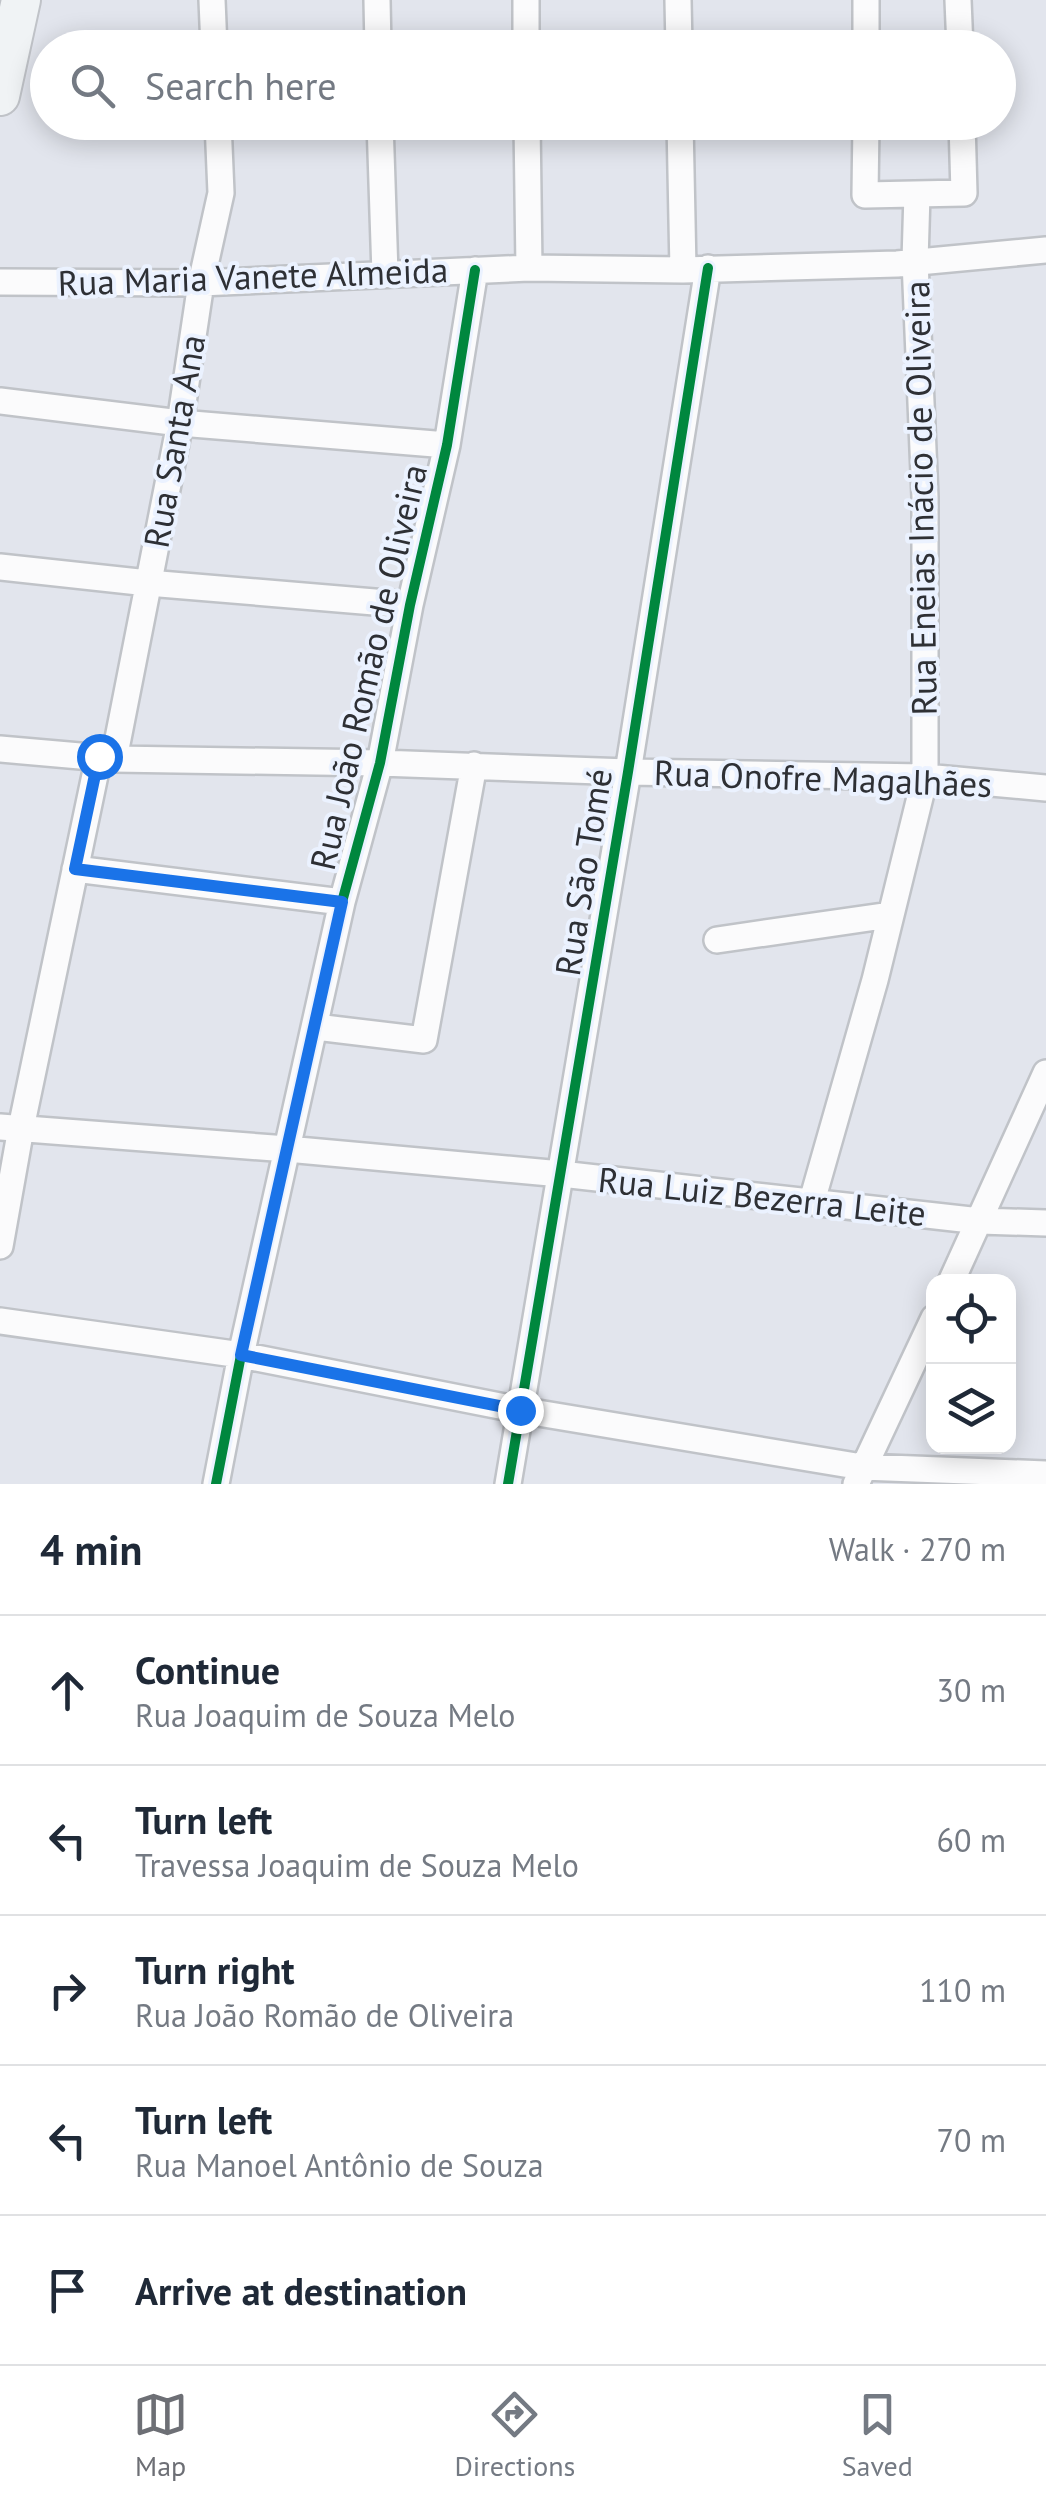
<!DOCTYPE html>
<meta charset="utf-8">
<style>
:root{--surface:#fff;--page:#f2f2f3;--text:#1f2937;--muted:#747a83;--line:#e0e1e3;--accent:#6d6f75}
body{margin:0;font-family:"PT Sans",sans-serif;background:var(--page);color:var(--text)}
.controls{position:absolute;right:30px;bottom:30px;display:grid;overflow:hidden;border-radius:20px;box-shadow:0 5px 25px #0003}
.controls button{width:90px;height:90px;display:grid;place-items:center;padding:0;border:0;border-bottom:2px solid var(--line);background:var(--surface);color:var(--text);font:50px sans-serif}
.stop{position:absolute;width:30px;height:30px;margin:-22px;border:8px solid #1a73e8;border-radius:50%;background:#fff}
.stop.end{background:#1a73e8;border-color:#fff;box-shadow:0 2px 10px #0008}
.list{margin:0;padding:0;list-style:none}
h2{display:flex;justify-content:space-between;align-items:center;height:130px;margin:0;padding:0 40px;font-size:42px}
h2 small{font-size:32px;font-weight:400;color:var(--muted)}
.list li{display:grid;grid-template-columns:65px 1fr auto;gap:30px;align-items:center;box-sizing:border-box;height:150px;padding:0 40px;border-top:2px solid var(--line)}
.list b{display:block;font-size:38px;white-space:nowrap}
.list p{margin:0;font-size:32px;white-space:nowrap;color:var(--muted)}
.list em{font-size:32px;font-style:normal;color:var(--muted)}
.icon{flex:none;width:55px;height:55px;fill:none;stroke:currentColor;stroke-width:2;stroke-linecap:round;stroke-linejoin:round}
.map{position:relative;flex:none;width:1046px;height:1484px;overflow:hidden}
.search{position:absolute;background:var(--surface);box-shadow:0 5px 25px #0003;left:30px;right:30px;top:30px;height:110px;display:flex;align-items:center;gap:25px;box-sizing:border-box;padding:0 35px;border-radius:55px;color:var(--muted);font-size:38px}
.sheet{height:880px;background:var(--surface)}
nav{display:flex;justify-content:space-around;align-items:center;box-sizing:border-box;height:140px;border-top:2px solid var(--line);background:var(--surface);font-size:28px;color:var(--muted)}
nav a{display:grid;justify-items:center;gap:5px}
nav .on{color:var(--accent)}
.map>svg:first-child{display:block}
.lines{fill:none;stroke-linecap:round;stroke-linejoin:round}
.minor-casing{stroke:#c0c3c8;stroke-width:30}
.secondary-casing{stroke:#c0c3c8;stroke-width:42}
.minor{stroke:#fbfbfc;stroke-width:25}
.secondary{stroke:#f0f3f5;stroke-width:38}
.cycleway-casing{stroke:#ebf2ff;stroke-width:16}
.cycleway{stroke:#00873e;stroke-width:10}
.route{stroke:#1a73e8;stroke-width:12}
.labels{text-anchor:middle;dominant-baseline:central;stroke-width:8;stroke-linejoin:round;paint-order:stroke}
.street-label{font-size:35px;fill:#2e3035;stroke:#ebf2ff}
</style>
<div class="map">
<svg width="1046" height="1484" viewBox="0 0 1046 1484">
<rect width="100%" height="100%" fill="#e2e5ed"/>
<g class="lines">
<defs>
<path id="minor" d="M 212,0 L 214,48
M 377,0 L 378,48
M 526,0 L 526,48
M 678,0 L 679,48
M 958,0 L 960,48
M 866,48 L 866,0
M 380,122 L 385,274
M 527,122 L 529,268
M 680,122 L 683,270
M 866,122 L 865,195 L 964,193 L 962,122
M 0,282 L 201,283 L 529,268 L 683,270 L 897,264 L 1046,250
M 0,401 L 180,423 L 447,445
M 0,567 L 148,583 L 410,605
M 0,749 L 114,759 L 380,763 L 628,772 L 925,777 L 1046,788
M 114,759 L 180,423 L 201,283 L 221,193 L 218,122
M 75,869 L 342,902
M 717,940 L 890,915
M 316,1027 L 424,1040 L 474,765
M 0,1127 L 287,1149 L 561,1174 L 980,1221 L 1046,1223
M 812,1201 L 875,980 L 925,777 L 925,497 L 915,261 L 917,194
M 0,1246 L 21,1128 L 99,756
M 951,1282 L 1046,1073
M 0,1321 L 241,1355 L 520,1410 L 862,1467 L 1046,1474
M 216,1484 L 241,1355 L 342,902 L 380,763 L 410,605 L 447,445 L 475,270
M 508,1484 L 628,772 L 708,268
M 856,1484 L 934,1318"/>
<path id="secondary" d="M 0,96 L 21,0"/>
</defs>
<use href="#minor" class="minor-casing"/>
<use href="#secondary" class="secondary-casing"/>
<use href="#minor" class="minor"/>
<use href="#secondary" class="secondary"/>
<defs>
<path id="cycleway" d="M 216,1484 L 241,1355 L 342,902 L 380,763 L 410,605 L 447,445 L 475,270
M 508,1484 L 628,772 L 708,268"/>
</defs>
<use href="#cycleway" class="cycleway-casing"/>
<use href="#cycleway" class="cycleway"/>
</g>
<g class="lines">
<path class="route" d="M 99,756 L 75,869 L 342,902 L 241,1355 L 520,1410"/>
</g>
<g class="labels">
<g class="street-label">
<text transform="translate(253 276) rotate(-2)">Rua Maria Vanete Almeida</text>
<text transform="translate(174 441) rotate(-80)">Rua Santa Ana</text>
<text transform="translate(920 498) rotate(-91)">Rua Eneias Inácio de Oliveira</text>
<text transform="translate(368 667) rotate(-77)">Rua João Romão de Oliveira</text>
<text transform="translate(823 778) rotate(2)">Rua Onofre Magalhães</text>
<text transform="translate(583 872) rotate(-81)">Rua São Tomé</text>
<text transform="translate(762 1196) rotate(6)">Rua Luiz Bezerra Leite</text>
</g>
</g>
</svg>
<div class="controls">
<button><svg class="icon" aria-label="locate" viewBox="0 0 24 24"><circle cx="12" cy="12" r="6"/><path d="M12 2v4M12 18v4M2 12h4M18 12h4"/></svg></button>
<button><svg class="icon" aria-label="layers" viewBox="0 0 24 24"><path d="M12 4l9 5-9 5-9-5zM3 14l9 5 9-5"/></svg></button>
</div>
<div class="stop" style="left:99px;top:756px"></div>
<div class="stop end" style="left:520px;top:1410px"></div>
<div class="search"><svg class="icon" aria-label="search" viewBox="0 0 24 24"><circle cx="10" cy="10" r="6"/><path d="M15 15l6 6"/></svg>Search here</div>
</div>
<section class="sheet">
<h2>4 min<small>Walk · 270 m</small></h2>
<ul class="list">
<li><svg class="icon" aria-label="ahead" viewBox="0 0 24 24"><path d="M12 20V5M6 11l6-6 6 6"/></svg><div><b>Continue</b><p>Rua Joaquim de Souza Melo</p></div><em>30 m</em></li>
<li><svg class="icon" aria-label="left" viewBox="0 0 24 24"><path d="M17 20v-9H6M10 6l-5 5 5 5"/></svg><div><b>Turn left</b><p>Travessa Joaquim de Souza Melo</p></div><em>60 m</em></li>
<li><svg class="icon" aria-label="right" viewBox="0 0 24 24"><path d="M7 20v-9h11M14 6l5 5-5 5"/></svg><div><b>Turn right</b><p>Rua João Romão de Oliveira</p></div><em>110 m</em></li>
<li><svg class="icon" aria-label="left" viewBox="0 0 24 24"><path d="M17 20v-9H6M10 6l-5 5 5 5"/></svg><div><b>Turn left</b><p>Rua Manoel Antônio de Souza</p></div><em>70 m</em></li>
<li><svg class="icon" aria-label="arrive" viewBox="0 0 24 24"><path d="M6 21V4h12l-3 4 3 4H6"/></svg><div><b>Arrive at destination</b></div></li>
</ul>
</section>
<nav>
<a class="on"><svg class="icon" aria-label="map" viewBox="0 0 24 24"><path d="M3 6l6-2 6 2 6-2v14l-6 2-6-2-6 2zM9 4v14M15 6v14"/></svg>Map</a>
<a><svg class="icon" aria-label="directions" viewBox="0 0 24 24"><path d="M12 3l9 9-9 9-9-9zM9 14v-3h6M13 9l2 2-2 2"/></svg>Directions</a>
<a><svg class="icon" aria-label="saved" viewBox="0 0 24 24"><path d="M7 4h10v16l-5-4-5 4z"/></svg>Saved</a>
</nav>
